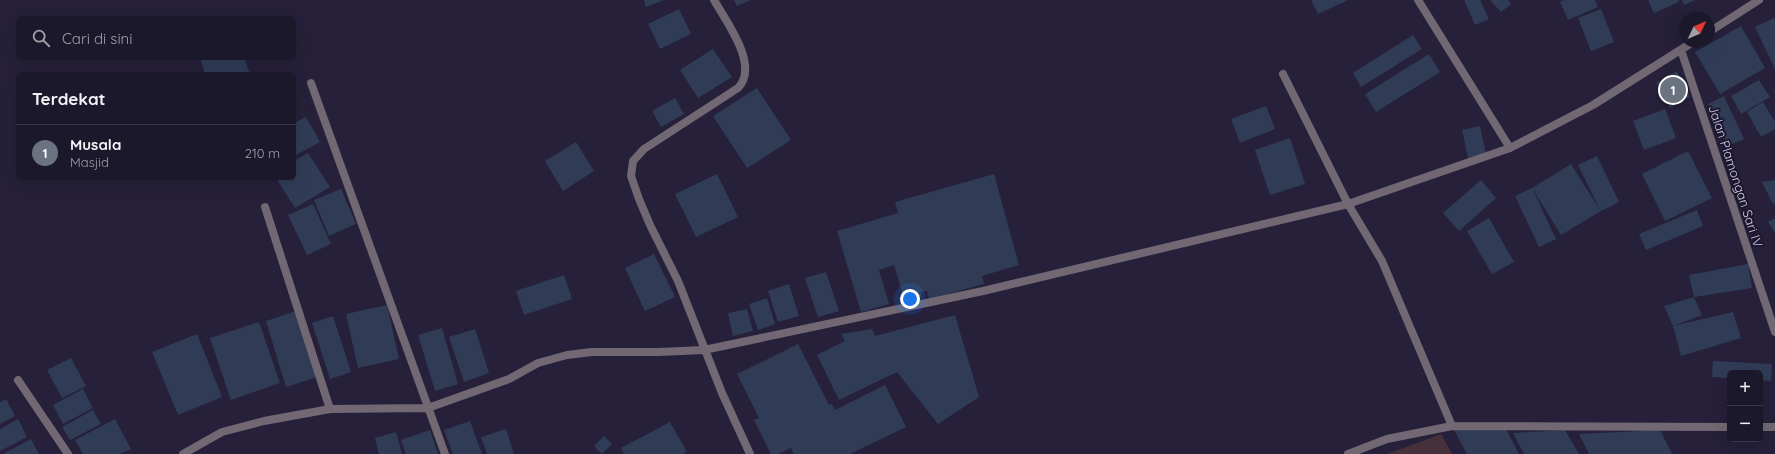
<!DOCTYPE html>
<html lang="id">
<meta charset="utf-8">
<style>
:root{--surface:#1c182c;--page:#252134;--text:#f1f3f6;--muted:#a0a0a9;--line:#3a3748;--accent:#8c9099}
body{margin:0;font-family:Quicksand,sans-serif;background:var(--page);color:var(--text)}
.controls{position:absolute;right:12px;bottom:12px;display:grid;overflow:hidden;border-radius:6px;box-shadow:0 4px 16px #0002}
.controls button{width:36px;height:36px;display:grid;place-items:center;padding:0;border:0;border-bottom:1px solid var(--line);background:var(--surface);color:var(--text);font:20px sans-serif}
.compass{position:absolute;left:1679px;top:12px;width:36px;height:36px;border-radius:50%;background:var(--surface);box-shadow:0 4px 16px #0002;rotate:46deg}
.you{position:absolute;left:910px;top:299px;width:14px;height:14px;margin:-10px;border:3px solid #fff;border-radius:50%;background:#1a73e8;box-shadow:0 0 0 6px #1a73e833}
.badge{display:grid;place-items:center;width:26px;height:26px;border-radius:50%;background:var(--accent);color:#fff;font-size:13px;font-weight:700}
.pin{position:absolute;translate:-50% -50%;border:2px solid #fff;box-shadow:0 1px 4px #0006}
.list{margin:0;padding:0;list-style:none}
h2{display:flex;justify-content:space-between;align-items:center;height:52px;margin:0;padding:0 16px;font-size:17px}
h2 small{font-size:13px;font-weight:400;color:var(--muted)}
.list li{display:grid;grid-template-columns:26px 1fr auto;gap:12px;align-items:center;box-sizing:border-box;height:56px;padding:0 16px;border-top:1px solid var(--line)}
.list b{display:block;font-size:15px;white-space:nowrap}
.list p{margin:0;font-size:13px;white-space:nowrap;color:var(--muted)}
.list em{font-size:13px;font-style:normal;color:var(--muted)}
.icon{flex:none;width:22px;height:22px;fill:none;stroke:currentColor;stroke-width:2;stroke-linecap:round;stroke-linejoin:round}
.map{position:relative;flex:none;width:1775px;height:454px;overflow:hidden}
.search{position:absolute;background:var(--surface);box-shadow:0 4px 16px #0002;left:16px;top:16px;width:280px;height:44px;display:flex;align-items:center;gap:10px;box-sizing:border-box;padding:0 14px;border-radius:6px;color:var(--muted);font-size:15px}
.panel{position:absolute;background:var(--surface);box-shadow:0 4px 16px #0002;left:16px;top:72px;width:280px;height:108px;border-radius:6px}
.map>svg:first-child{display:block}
.green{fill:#463039}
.building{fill:#303c56}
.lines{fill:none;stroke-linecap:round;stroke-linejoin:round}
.service{stroke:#726873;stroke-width:8}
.minor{stroke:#726873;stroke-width:8}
.labels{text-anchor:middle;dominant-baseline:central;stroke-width:4;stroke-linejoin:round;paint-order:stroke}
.street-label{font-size:13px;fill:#d2cfe0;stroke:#1d1630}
</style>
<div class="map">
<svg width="1775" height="454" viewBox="0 0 1775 454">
<rect width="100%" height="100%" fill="#26203a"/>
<path class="green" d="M 1441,434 L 1452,454 L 1387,454 Z"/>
<path class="building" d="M 644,0 L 664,0 L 646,7 Z
M 734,0 L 751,0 L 737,6 Z
M 1311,0 L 1348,0 L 1318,14 Z
M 1464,0 L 1480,0 L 1489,19 L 1475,25 Z
M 1490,0 L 1508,0 L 1511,4 L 1501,12 Z
M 1564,0 L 1595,0 L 1598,7 L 1568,20 L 1560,2 Z
M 1648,0 L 1678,0 L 1679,2 L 1654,13 Z
M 1682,0 L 1695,0 L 1684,5 Z
M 679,9 L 691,34 L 660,49 L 648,24 Z
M 1601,9 L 1614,42 L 1591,51 L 1578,18 Z
M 1774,18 L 1775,21 L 1775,69 L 1755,27 Z
M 1741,26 L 1765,68 L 1720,94 L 1695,52 Z
M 1413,35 L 1422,49 L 1361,87 L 1353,73 Z
M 713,49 L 732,77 L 698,98 L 680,70 Z
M 1429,54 L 1440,72 L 1376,112 L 1365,94 Z
M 200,58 L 244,58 L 250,74 L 205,74 Z
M 1677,71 L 1690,97 L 1670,108 L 1656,83 Z
M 1759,80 L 1770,97 L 1741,114 L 1731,96 Z
M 757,88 L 791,140 L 747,168 L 713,116 Z
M 1724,96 L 1744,139 L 1728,146 L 1708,104 Z
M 675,98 L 684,114 L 661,127 L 652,111 Z
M 1763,102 L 1775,122 L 1775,129 L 1761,137 L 1747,112 Z
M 1266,106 L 1275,129 L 1240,143 L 1231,119 Z
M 1665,109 L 1676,138 L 1644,150 L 1633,121 Z
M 306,117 L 320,142 L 294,156 L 294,123 Z
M 1480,126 L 1486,154 L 1468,158 L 1462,130 Z
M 1290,138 L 1305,184 L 1270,195 L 1255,150 Z
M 576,142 L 594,171 L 563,191 L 545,161 Z
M 1688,151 L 1712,198 L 1665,221 L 1642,174 Z
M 308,153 L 330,187 L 295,208 L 276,178 L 294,178 L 294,161 Z
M 1597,156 L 1619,202 L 1601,211 L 1561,235 L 1532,188 L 1556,239 L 1539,247 L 1515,196 L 1532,188 L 1571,164 L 1600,210 L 1578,165 Z
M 717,174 L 738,217 L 696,237 L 675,194 Z
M 994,174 L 1019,265 L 982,276 L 984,284 L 929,299 L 927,291 L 921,292 L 921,297 L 905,302 L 894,265 L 879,270 L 889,304 L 861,312 L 837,231 L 898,213 L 895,202 Z
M 1481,180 L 1496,198 L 1459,231 L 1443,213 Z
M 1775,180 L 1775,203 L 1773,204 L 1762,182 Z
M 341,189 L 356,224 L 329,236 L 314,200 Z
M 313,204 L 331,244 L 307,255 L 288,215 Z
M 1697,210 L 1703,226 L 1646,250 L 1639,234 Z
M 1489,218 L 1514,262 L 1492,274 L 1467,231 Z
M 1775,218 L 1775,233 L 1768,222 Z
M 654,254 L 675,297 L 645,311 L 625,268 Z
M 1748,264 L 1752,288 L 1694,297 L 1689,275 Z
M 826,272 L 839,311 L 818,317 L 805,278 Z
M 564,275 L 572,299 L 524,315 L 516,291 Z
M 789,284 L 799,316 L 778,322 L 768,291 Z
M 1694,297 L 1702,315 L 1673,326 L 1733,312 L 1741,338 L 1681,356 L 1673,326 L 1664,306 Z
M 767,298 L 775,324 L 758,330 L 749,304 Z
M 387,305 L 399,359 L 358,368 L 346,314 Z
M 747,309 L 753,331 L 733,336 L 728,313 Z
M 296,311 L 317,377 L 286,387 L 266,321 Z
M 955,315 L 979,397 L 938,424 L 897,372 L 839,400 L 817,355 L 845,341 L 841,334 L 872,329 L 875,336 Z
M 333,316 L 351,372 L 330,379 L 312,323 Z
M 259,322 L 280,383 L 231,400 L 210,338 Z
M 442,328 L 458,384 L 435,391 L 418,335 Z
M 475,329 L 489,373 L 464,382 L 449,337 Z
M 197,334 L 222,397 L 178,415 L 152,352 Z
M 798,344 L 829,405 L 832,404 L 835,410 L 885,385 L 906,427 L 850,454 L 794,454 L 791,448 L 778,454 L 771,454 L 754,420 L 759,418 L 737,374 Z
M 71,358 L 86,386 L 62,398 L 47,370 Z
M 1713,361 L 1772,364 L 1771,381 L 1760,380 L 1760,373 L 1730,373 L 1730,378 L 1712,377 Z
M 83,389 L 93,408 L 63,424 L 53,405 Z
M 6,399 L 15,416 L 0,424 L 0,402 Z
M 93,410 L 101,424 L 70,440 L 62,427 Z
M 18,419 L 27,437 L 0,451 L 0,429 Z
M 115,419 L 131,449 L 120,454 L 83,454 L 75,440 Z
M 470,421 L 482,454 L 453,454 L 444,430 Z
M 670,422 L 687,452 L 683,454 L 624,454 L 621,448 Z
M 1452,426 L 1506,429 L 1519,454 L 1467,454 Z
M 506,429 L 514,454 L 487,454 L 481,437 Z
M 430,430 L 438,454 L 406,454 L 401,440 Z
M 1565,430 L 1579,454 L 1524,454 L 1513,433 Z
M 1660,430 L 1672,454 L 1589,454 L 1579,434 Z
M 396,432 L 402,454 L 379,454 L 375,438 Z
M 604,436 L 612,444 L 602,454 L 594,446 Z
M 31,439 L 39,454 L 3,454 Z"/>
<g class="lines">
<path class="service" d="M 1283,74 L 1348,204"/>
<path class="minor" d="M 714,0 C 726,21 760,66 738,88 L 644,149 L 633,161 L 631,176 L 639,199 L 650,225 L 678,281 L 722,393 L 750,454
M 1418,0 L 1510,148
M 1709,32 L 1759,0
M 1681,50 L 1775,332
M 311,83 L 445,454
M 1348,204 L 1382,261 L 1452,426
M 265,207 L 330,409
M 18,380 L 68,454
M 1760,427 L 1775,427
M 183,454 L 222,432 L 264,421 L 330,409 L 428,408 L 509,379 L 538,363 L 567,355 L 592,352 L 658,352 L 704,350 L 983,291 L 1348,204 L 1510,148 L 1593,105 L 1693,42
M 1348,454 L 1387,439 L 1452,426 L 1730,427"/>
</g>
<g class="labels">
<g class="street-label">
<text transform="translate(1736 176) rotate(72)">Jalan Plamongan Sari IV</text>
</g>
</g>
</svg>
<div class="controls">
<button>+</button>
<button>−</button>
</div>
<svg class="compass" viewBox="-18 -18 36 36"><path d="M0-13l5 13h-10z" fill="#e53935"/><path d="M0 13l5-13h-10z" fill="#a0a0a9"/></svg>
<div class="you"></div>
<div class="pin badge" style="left:1673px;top:90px;background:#6b7280">1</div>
<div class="search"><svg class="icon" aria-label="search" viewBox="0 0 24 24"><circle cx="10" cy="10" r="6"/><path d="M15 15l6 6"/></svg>Cari di sini</div>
<section class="panel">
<h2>Terdekat<small></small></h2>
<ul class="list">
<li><span class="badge" style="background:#6b7280">1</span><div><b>Musala</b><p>Masjid</p></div><em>210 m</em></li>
</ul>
</section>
</div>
